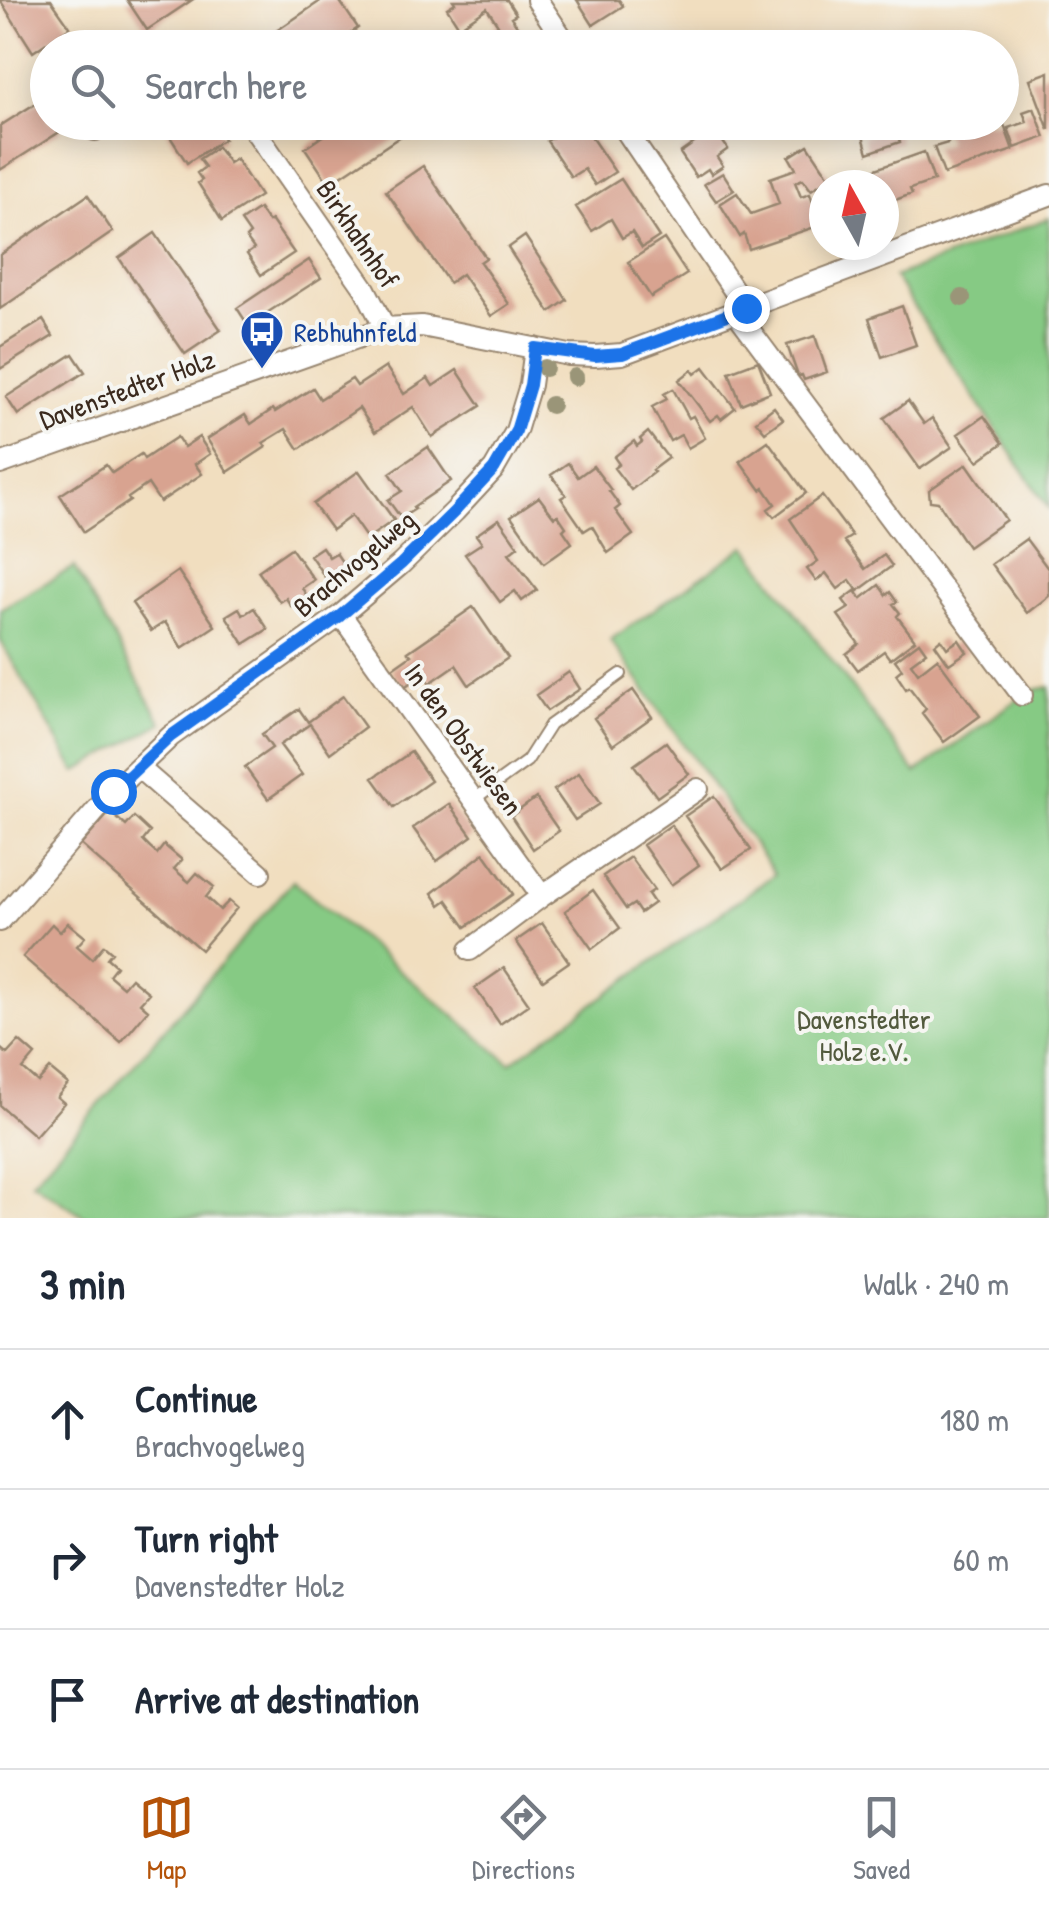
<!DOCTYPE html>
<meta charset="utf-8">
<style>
:root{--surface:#fff;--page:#f6f6f7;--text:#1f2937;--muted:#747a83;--line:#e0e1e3;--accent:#b45309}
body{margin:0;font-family:"Patrick Hand",sans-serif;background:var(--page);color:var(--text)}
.compass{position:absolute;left:809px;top:170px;width:90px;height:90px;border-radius:50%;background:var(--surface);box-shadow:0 5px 25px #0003;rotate:352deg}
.stop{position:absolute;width:30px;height:30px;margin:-22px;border:8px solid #1a73e8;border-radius:50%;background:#fff}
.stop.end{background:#1a73e8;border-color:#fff;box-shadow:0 2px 10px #0008}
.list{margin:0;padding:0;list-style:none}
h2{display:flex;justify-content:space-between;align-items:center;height:130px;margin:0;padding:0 40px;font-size:42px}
h2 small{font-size:32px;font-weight:400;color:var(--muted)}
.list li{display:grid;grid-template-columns:65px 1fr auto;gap:30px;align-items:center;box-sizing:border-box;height:140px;padding:0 40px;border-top:2px solid var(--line)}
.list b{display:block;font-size:38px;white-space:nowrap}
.list p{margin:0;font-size:32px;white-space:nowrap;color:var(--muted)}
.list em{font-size:32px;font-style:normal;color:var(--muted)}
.icon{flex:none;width:55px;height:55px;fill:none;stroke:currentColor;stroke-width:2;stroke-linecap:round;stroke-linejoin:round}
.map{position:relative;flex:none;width:1049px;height:1218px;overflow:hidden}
.search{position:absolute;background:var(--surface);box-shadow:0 5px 25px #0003;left:30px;right:30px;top:30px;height:110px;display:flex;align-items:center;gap:25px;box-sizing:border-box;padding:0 35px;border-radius:55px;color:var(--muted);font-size:38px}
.sheet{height:550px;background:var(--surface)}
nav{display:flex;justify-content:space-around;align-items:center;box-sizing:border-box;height:140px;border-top:2px solid var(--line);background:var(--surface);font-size:28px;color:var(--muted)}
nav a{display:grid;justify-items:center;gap:5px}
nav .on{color:var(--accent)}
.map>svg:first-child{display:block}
.green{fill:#86ca84;stroke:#607a51;stroke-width:2.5}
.building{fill:#d8a390}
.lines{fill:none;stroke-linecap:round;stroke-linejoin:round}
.lane-casing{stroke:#96846e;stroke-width:14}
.street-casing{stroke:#96846e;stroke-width:24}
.lane{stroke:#fff;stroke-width:10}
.street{stroke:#fff;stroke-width:20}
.tree{fill:#9a9578}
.route{stroke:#1a73e8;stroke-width:12}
.labels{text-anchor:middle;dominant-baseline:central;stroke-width:8;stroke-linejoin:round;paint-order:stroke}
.street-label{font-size:28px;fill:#3b2a1e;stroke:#f6f6f2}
.transit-label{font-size:28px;fill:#164399;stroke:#f6f6f2;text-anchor:start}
.park-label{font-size:28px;fill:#525a3d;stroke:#f6f6f2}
</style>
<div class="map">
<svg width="1049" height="1218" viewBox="0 0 1049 1218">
<rect width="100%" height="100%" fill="#f6f6f2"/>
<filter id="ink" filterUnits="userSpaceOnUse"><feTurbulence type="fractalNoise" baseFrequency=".01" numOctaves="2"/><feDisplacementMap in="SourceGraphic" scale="20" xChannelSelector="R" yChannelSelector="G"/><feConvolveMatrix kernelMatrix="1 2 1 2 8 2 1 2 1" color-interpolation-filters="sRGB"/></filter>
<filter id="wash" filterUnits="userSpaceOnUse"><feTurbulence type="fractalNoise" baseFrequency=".0048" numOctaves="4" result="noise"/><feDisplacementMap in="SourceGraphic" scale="40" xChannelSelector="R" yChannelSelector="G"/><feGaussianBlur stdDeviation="2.25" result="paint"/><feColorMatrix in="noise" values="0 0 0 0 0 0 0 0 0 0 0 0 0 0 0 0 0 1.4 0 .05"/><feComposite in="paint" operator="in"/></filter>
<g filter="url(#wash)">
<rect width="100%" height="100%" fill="#f1debf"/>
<path class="green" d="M 1049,218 L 1049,509 L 894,277 Z
M 746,546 L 916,773 L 1029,691 L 1049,687 L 1049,1218 L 87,1218 L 32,1182 L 293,881 L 510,1063 L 775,874 L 610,640 Z
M 74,567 L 162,723 L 76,772 L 0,640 L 0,609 Z"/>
<g id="blocks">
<path class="building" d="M 0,0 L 51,0 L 70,27 L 33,52 Z
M 127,0 L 192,0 L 147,30 Z
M 322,0 L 339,0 L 358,28 L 329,48 L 251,48 Z
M 453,0 L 507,0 L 516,14 L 511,17 L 532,48 L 483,48 L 477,39 L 498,25 L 487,8 L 459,27 L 447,8 L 455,3 Z
M 577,0 L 619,0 L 623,6 L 593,25 Z
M 1049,72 L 1049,130 L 1030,79 Z
M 41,100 L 48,110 L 48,122 L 56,122 L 61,131 L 0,170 L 0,126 Z
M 1034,108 L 1045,137 L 1015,148 L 1008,128 L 1027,122 L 1023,112 Z
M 180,122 L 213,122 L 224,139 L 187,163 L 167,132 Z
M 343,122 L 422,122 L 329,184 L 305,148 Z
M 575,122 L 581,122 L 615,172 L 595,185 L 584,169 L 571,177 L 547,141 Z
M 941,122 L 1003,122 L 1013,150 L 944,174 L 934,147 L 948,143 Z
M 894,126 L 900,142 L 868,153 L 863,136 Z
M 714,129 L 728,149 L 717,157 L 723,166 L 711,174 L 708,169 L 696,177 L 680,153 Z
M 808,145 L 830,178 L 811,190 L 803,179 L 795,182 L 801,197 L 810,194 L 821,225 L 749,249 L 744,234 L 740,237 L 720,204 L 737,193 L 751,214 L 779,204 L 770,178 L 796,169 L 789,157 Z
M 217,147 L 229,163 L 236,159 L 260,196 L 222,221 L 198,183 L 202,180 L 197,173 L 205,167 L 199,159 Z
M 924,152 L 934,181 L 910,189 L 912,194 L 884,204 L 884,185 L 852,185 L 850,178 Z
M 423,166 L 486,258 L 480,262 L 509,304 L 491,316 L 462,274 L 449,283 L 386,191 Z
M 723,173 L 734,190 L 716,201 L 704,184 Z
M 621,179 L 659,237 L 642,248 L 632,232 L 622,238 L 611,219 L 592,231 L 576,207 Z
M 88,195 L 113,232 L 0,309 L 0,255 Z
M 259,209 L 268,222 L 271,220 L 294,253 L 261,275 L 247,254 L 254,249 L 246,238 L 250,234 L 241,221 Z
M 155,233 L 221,330 L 185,354 L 119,258 Z
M 525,236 L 567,300 L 550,312 L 508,248 Z
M 664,239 L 687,274 L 651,297 L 628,262 Z
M 309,260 L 321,278 L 248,325 L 237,308 Z
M 902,306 L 916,345 L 882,357 L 869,318 Z
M 43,320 L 53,336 L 0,369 L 0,347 Z
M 815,336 L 827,372 L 804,380 L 802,375 L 798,376 L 787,345 Z
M 73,354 L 85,372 L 18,415 L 6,397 Z
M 758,361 L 770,392 L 741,404 L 729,372 Z
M 386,367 L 404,394 L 428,378 L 433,386 L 457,370 L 481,406 L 432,437 L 413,407 L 375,432 L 359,408 L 299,449 L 286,429 L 263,443 L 266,447 L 228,472 L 207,439 L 245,415 L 251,424 L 273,409 L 275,412 L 313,388 L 320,399 L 352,379 L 357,386 Z
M 704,367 L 735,408 L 721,419 L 718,415 L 710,421 L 679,380 L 692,370 L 695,374 Z
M 673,389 L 689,418 L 693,416 L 705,438 L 688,448 L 681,435 L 670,441 L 652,407 L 667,399 L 664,394 Z
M 908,401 L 924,424 L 932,418 L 952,447 L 920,469 L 884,418 Z
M 774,407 L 783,419 L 765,432 L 756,421 Z
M 984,416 L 1003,443 L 978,461 L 958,434 Z
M 648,432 L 668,458 L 652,470 L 654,472 L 631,490 L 614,468 L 619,464 L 614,457 L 634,441 L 637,446 L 642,442 L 640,439 Z
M 177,437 L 184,447 L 199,437 L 210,454 L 195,464 L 202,474 L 160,502 L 148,484 L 128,498 L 130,501 L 84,532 L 60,495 L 106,465 L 112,473 L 141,454 L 144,459 Z
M 768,441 L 806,493 L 774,517 L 768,509 L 775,504 L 764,488 L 761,490 L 740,461 Z
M 428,447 L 451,481 L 413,507 L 415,509 L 401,518 L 388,500 L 402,491 L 390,473 Z
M 568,463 L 578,477 L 593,466 L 611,490 L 609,491 L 620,506 L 615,510 L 633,535 L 608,553 L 592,526 L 584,531 L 561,498 L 566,495 L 551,475 Z
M 967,464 L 1006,520 L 968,547 L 938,502 L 930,501 L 929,490 Z
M 359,471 L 394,520 L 367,539 L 351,516 L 332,530 L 313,504 Z
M 822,496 L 852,536 L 844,541 L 865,569 L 884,555 L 892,566 L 858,591 L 850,580 L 838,589 L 826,573 L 816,581 L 807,569 L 818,561 L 790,519 Z
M 539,497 L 554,517 L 558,515 L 566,527 L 563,530 L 572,543 L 544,563 L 511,516 Z
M 499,519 L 518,546 L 509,553 L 537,590 L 522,601 L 515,591 L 500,602 L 465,554 L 482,543 L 476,535 Z
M 1026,539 L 1049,570 L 1049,596 L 1027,613 L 991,564 Z
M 322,547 L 329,557 L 336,553 L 348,571 L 329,583 L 310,555 Z
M 291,548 L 314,580 L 302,588 L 307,596 L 291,606 L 286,598 L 280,602 L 258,571 Z
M 178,571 L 215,626 L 182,648 L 165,622 L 151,631 L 132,603 Z
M 879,585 L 886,595 L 890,592 L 897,602 L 893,604 L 900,613 L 897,616 L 915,640 L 890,659 L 884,651 L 858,670 L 846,654 L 859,644 L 838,615 L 849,608 L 843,600 L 855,591 L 861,599 Z
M 473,607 L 508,658 L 469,685 L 456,665 L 430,683 L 423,674 L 403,688 L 391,669 L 411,655 L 408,652 Z
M 239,608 L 243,615 L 254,608 L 268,629 L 244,644 L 226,616 Z
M 941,639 L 947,648 L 959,640 L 967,652 L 949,664 L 935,644 Z
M 919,642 L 926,652 L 911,663 L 918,673 L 937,658 L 980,716 L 944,742 L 922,713 L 926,709 L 909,687 L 906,689 L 896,674 L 902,669 L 895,660 Z
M 569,672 L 580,689 L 547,711 L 536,695 Z
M 633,690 L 652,717 L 613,745 L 594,718 Z
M 343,696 L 365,727 L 330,753 L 310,724 L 280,745 L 302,775 L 268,799 L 245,767 L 272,748 L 262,734 L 299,709 L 308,722 Z
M 666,742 L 689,774 L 657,797 L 634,765 Z
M 411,752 L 431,781 L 394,807 L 373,778 Z
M 579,773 L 600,804 L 575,820 L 554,790 Z
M 714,796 L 751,850 L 722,869 L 685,816 Z
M 536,798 L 559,831 L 533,849 L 511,816 Z
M 449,804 L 472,836 L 437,861 L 413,828 Z
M 110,812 L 126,826 L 134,817 L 150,832 L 143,841 L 150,848 L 157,854 L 164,845 L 182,860 L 174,869 L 189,882 L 197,873 L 214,887 L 206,897 L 220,910 L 229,901 L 237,908 L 201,950 L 81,845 Z
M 671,825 L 699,865 L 671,885 L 643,845 Z
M 484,853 L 513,894 L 466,927 L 447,900 L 440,905 L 432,893 Z
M 630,857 L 654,890 L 648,894 L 654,903 L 640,913 L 634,904 L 626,909 L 603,876 Z
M 593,890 L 620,928 L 592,949 L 565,911 Z
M 68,923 L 85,937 L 77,946 L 92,959 L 104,945 L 112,952 L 107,958 L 116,966 L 109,975 L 123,987 L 131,978 L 149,993 L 140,1003 L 148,1010 L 121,1042 L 23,957 L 52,924 L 60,932 Z
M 542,923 L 569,962 L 543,980 L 516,941 Z
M 504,968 L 529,1004 L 500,1024 L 475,988 Z
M 19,1041 L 35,1055 L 23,1069 L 31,1076 L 38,1082 L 50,1069 L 68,1084 L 57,1097 L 64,1103 L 35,1136 L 0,1106 L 0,1048 L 7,1054 Z"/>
</g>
</g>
<g filter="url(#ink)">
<use href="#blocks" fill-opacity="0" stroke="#96846e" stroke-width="2.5"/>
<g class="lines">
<defs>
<path id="lane" d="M 473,800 L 527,761 L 550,725 L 621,674"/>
<path id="street" d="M 537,0 L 569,48
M 249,122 L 365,289 L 385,328
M 620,122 L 746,308
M 95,130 L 106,122
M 736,312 L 1022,695
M 0,464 L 385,328 L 422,326 L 569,355 L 595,356 L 622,354 L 1049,195
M 341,615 L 542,896
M 139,768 L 260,873
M 0,921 L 113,791 L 171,736 L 341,615 L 401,564 L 455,511 L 494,469 L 516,431 L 530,385 L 535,348
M 470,950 L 542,896 L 698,789"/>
</defs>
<use href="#lane" class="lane-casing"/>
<use href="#street" class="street-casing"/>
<use href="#lane" class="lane"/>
<use href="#street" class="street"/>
</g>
<g class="tree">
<circle cx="962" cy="298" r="9"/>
<circle cx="545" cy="368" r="9"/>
<circle cx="575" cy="377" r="9"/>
<circle cx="551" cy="405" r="9"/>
</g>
</g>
<g class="lines" filter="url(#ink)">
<path class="route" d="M 113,791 L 171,736 L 340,616 L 401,564 L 455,511 L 494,469 L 516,431 L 530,385 L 535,348 L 595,356 L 622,354 L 746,308"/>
</g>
<defs>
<symbol id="bus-pin" viewBox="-11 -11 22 30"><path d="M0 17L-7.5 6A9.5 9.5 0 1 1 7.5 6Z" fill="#1a4fb4" stroke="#f6f6f2"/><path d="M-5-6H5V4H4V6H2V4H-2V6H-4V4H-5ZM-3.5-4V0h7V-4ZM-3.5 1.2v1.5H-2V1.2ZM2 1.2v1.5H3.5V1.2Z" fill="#fff"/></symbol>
</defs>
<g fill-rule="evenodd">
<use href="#bus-pin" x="237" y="307" width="50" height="68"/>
</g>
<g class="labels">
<g class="street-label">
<text transform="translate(358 234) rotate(56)">Birkhahnhof</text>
<text transform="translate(127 389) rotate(-20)">Davenstedter Holz</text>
<text transform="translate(354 563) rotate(-40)">Brachvogelweg</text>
<text transform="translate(464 739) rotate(54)">In den Obstwiesen</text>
</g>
<g class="transit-label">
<text x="294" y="332">Rebhuhnfeld</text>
</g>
<g class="park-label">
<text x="864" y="1019">Davenstedter<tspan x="864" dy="32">Holz e.V.</tspan></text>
</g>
</g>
</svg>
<svg class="compass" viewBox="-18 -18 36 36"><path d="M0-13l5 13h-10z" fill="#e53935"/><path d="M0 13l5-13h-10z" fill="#747a83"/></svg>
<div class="stop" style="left:113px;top:791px"></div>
<div class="stop end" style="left:746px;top:308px"></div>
<div class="search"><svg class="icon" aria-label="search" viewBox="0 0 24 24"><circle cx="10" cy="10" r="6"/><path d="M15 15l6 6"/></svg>Search here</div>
</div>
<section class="sheet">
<h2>3 min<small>Walk · 240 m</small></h2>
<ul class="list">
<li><svg class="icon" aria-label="ahead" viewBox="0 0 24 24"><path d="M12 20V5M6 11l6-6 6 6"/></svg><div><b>Continue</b><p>Brachvogelweg</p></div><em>180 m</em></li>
<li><svg class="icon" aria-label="right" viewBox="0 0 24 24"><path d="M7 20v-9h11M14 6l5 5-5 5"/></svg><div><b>Turn right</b><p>Davenstedter Holz</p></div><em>60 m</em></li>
<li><svg class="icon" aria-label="arrive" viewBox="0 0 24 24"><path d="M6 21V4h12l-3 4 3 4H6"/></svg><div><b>Arrive at destination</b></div></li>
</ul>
</section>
<nav>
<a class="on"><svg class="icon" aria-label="map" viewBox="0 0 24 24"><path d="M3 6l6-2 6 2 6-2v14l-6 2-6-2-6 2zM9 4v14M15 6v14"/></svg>Map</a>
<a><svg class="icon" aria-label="directions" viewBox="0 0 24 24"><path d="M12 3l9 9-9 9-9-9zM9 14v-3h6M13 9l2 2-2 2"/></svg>Directions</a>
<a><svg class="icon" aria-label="saved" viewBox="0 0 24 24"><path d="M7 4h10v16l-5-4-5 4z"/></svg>Saved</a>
</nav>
